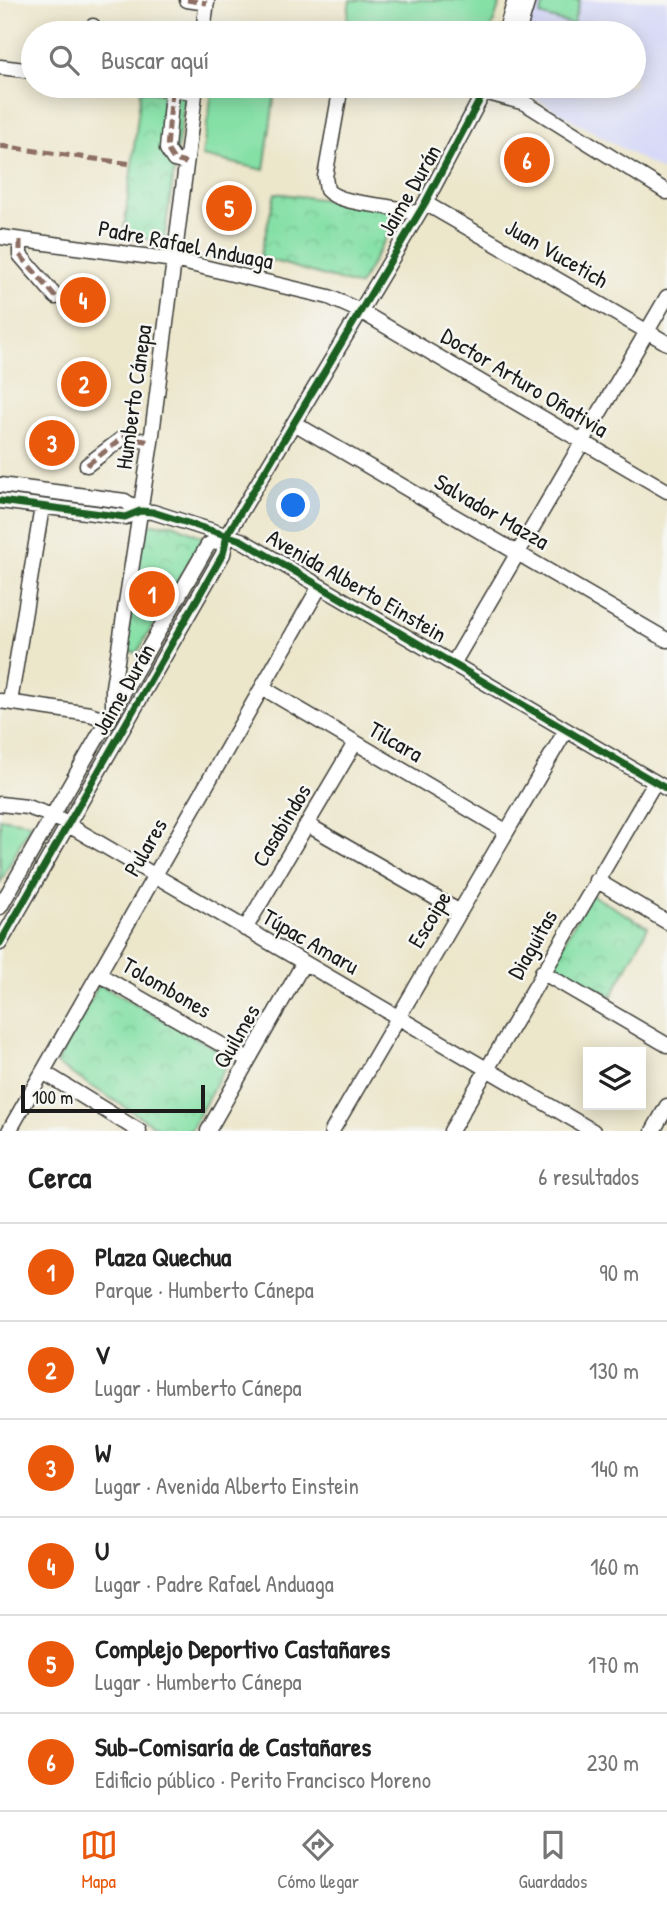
<!DOCTYPE html>
<html lang="es">
<meta charset="utf-8">
<style>
:root{--surface:#fff;--page:#f6f6f6;--text:#222;--muted:#767676;--line:#e0e0e0;--accent:#ea580c}
body{margin:0;font-family:"Patrick Hand",sans-serif;background:var(--page);color:var(--text)}
.controls{position:absolute;right:21px;bottom:21px;display:grid;overflow:hidden;border-radius:0px;box-shadow:0 4px 18px #0003}
.controls button{width:63px;height:63px;display:grid;place-items:center;padding:0;border:0;border-bottom:2px solid var(--line);background:var(--surface);color:var(--text);font:35px sans-serif}
.scale{position:absolute;left:21px;bottom:18px;width:184px;box-sizing:border-box;padding-left:7px;border:4px solid #1c1c1c;border-top:0;font-size:19px;line-height:24px;white-space:nowrap;color:#1c1c1c;-webkit-text-stroke:5px #f6f6f2;paint-order:stroke}
.you{position:absolute;left:294px;top:506px;width:24px;height:24px;margin:-18px;border:5px solid #fff;border-radius:50%;background:#1a73e8;box-shadow:0 0 0 10px #1a73e833}
.badge{display:grid;place-items:center;width:46px;height:46px;border-radius:50%;background:var(--accent);color:#fff;font-size:23px;font-weight:700}
.pin{position:absolute;translate:-50% -50%;border:4px solid #fff;box-shadow:0 2px 7px #0006}
.list{margin:0;padding:0;list-style:none}
h2{display:flex;justify-content:space-between;align-items:center;height:91px;margin:0;padding:0 28px;font-size:30px}
h2 small{font-size:23px;font-weight:400;color:var(--muted)}
.list li{display:grid;grid-template-columns:46px 1fr auto;gap:21px;align-items:center;box-sizing:border-box;height:98px;padding:0 28px;border-top:2px solid var(--line)}
.list b{display:block;font-size:26px;white-space:nowrap}
.list p{margin:0;font-size:23px;white-space:nowrap;color:var(--muted)}
.list em{font-size:23px;font-style:normal;color:var(--muted)}
.icon{flex:none;width:38px;height:38px;fill:none;stroke:currentColor;stroke-width:2;stroke-linecap:round;stroke-linejoin:round}
.map{position:relative;flex:none;width:667px;height:1131px;overflow:hidden}
.search{position:absolute;background:var(--surface);box-shadow:0 4px 18px #0003;left:21px;right:21px;top:21px;height:77px;display:flex;align-items:center;gap:18px;box-sizing:border-box;padding:0 24px;border-radius:38px;color:var(--muted);font-size:26px}
.sheet{height:679px;background:var(--surface)}
nav{display:flex;justify-content:space-around;align-items:center;box-sizing:border-box;height:98px;border-top:2px solid var(--line);background:var(--surface);font-size:19px;color:var(--muted)}
nav a{display:grid;justify-items:center;gap:4px}
nav .on{color:var(--accent)}
.map>svg:first-child{display:block}
.built{fill:#d6d8f8}
.grass{fill:#85e0a6;stroke:#507e61;stroke-width:2}
.park{fill:url(#park-crowns);stroke:#507e61;stroke-width:2}
.lines{fill:none;stroke-linecap:round;stroke-linejoin:round}
.minor-casing{stroke:#3b3a36;stroke-width:17}
.minor{stroke:#fff;stroke-width:14}
.quiet{stroke:#8d6e63;stroke-width:5;stroke-dasharray:10 5;stroke-linecap:butt}
.cycleway-casing{stroke:#f6f6f2;stroke-width:11}
.cycleway{stroke:#1b5e20;stroke-width:7}
.labels{text-anchor:middle;dominant-baseline:central;stroke-width:5;stroke-linejoin:round;paint-order:stroke}
.street-label{font-size:23px;fill:#1c1c1c;stroke:#f6f6f2}
</style>
<div class="map">
<svg width="667" height="1131" viewBox="0 0 667 1131">
<defs>
<pattern id="park-crowns" width="20" height="18" patternUnits="userSpaceOnUse" patternTransform="scale(1.75)"><rect width="20" height="18" fill="#85e0a6"/><path d="M2 6a3 3 0 1 1 6 0M12 15a3 3 0 1 1 6 0" fill="none" stroke="#72c08e"/></pattern>
</defs>
<rect width="100%" height="100%" fill="#f6f6f2"/>
<filter id="ink" filterUnits="userSpaceOnUse"><feTurbulence type="fractalNoise" baseFrequency=".0143" numOctaves="2"/><feDisplacementMap in="SourceGraphic" scale="14" xChannelSelector="R" yChannelSelector="G"/><feConvolveMatrix kernelMatrix="1 2 1 2 8 2 1 2 1" color-interpolation-filters="sRGB"/></filter>
<filter id="wash" filterUnits="userSpaceOnUse"><feTurbulence type="fractalNoise" baseFrequency=".00686" numOctaves="4" result="noise"/><feDisplacementMap in="SourceGraphic" scale="28" xChannelSelector="R" yChannelSelector="G"/><feGaussianBlur stdDeviation="1.57" result="paint"/><feColorMatrix in="noise" values="0 0 0 0 0 0 0 0 0 0 0 0 0 0 0 0 0 1.4 0 .05"/><feComposite in="paint" operator="in"/></filter>
<g filter="url(#wash)">
<rect width="100%" height="100%" fill="#ece6cb"/>
<path class="built" d="M 534,0 L 667,0 L 667,174 L 515,87 L 634,86 L 634,33 L 524,33 Z"/>
<path class="grass" d="M 350,0 L 501,0 L 490,33 L 345,33 Z
M 545,0 L 580,0 L 573,25 L 540,15 Z
M 213,86 L 276,86 L 264,170 L 202,156 Z
M 0,818 L 31,823 L 0,883 Z"/>
<path class="park" d="M 141,90 L 185,97 L 164,240 L 123,238 Z
M 275,193 L 402,210 L 359,286 L 260,257 Z
M 143,524 L 173,524 L 203,537 L 137,653 L 125,650 Z
M 590,894 L 648,927 L 612,996 L 551,966 Z
M 99,984 L 231,1057 L 190,1131 L 163,1131 L 56,1064 Z"/>
</g>
<g filter="url(#ink)">
<g class="lines">
<defs>
<path id="minor" d="M 187,0 L 207,3
M 93,33 L 93,26
M 203,33 L 207,0
M 505,33 L 515,0
M 518,33 L 528,0
M 0,67 L 33,71
M 138,86 L 196,92
M 341,86 L 325,177 L 327,190 C 341,206 395,204 418,214
M 462,86 L 525,103 L 667,192
M 172,91 L 167,149 L 174,160 L 186,163
M 425,203 L 667,343
M 0,237 L 174,260 L 329,297 L 360,311 L 667,491
M 20,240 L 20,255 L 56,297
M 294,423 L 667,640
M 87,465 L 124,437 L 151,442
M 0,485 L 125,501 L 140,511
M 0,501 L 125,517 L 140,511 L 153,512 L 241,540 L 667,789
M 453,664 L 667,297
M 263,688 L 506,831
M 0,701 L 90,714 L 109,721
M 10,702 L 42,507
M 113,713 L 113,687 L 151,442 L 196,86
M 0,804 L 27,807 L 53,816 L 593,1131
M 308,825 L 460,912
M 596,880 L 667,922
M 0,907 L 208,545 L 227,535
M 245,929 L 355,743
M 0,943 L 223,554 L 227,535 L 425,203 L 487,86
M 542,972 L 667,1045
M 100,975 L 248,1060
M 43,1072 L 139,1131
M 9,1131 L 320,586
M 208,1131 L 303,964
M 332,1131 L 566,730
M 451,1131 L 655,782
M 653,1131 L 667,1106"/>
</defs>
<use href="#minor" class="minor-casing"/>
<use href="#minor" class="minor"/>
<path class="quiet" d="M 187,0 L 207,3
M 93,33 L 93,26
M 172,91 L 167,149 L 174,160 L 186,163
M 0,146 L 132,164
M 20,240 L 20,255 L 56,297
M 87,465 L 124,437 L 151,442"/>
<defs>
<path id="cycleway" d="M 0,501 L 125,517 L 140,511 L 153,512 L 241,540 L 667,789
M 0,943 L 223,554 L 227,535 L 425,203 L 487,86"/>
</defs>
<use href="#cycleway" class="cycleway-casing"/>
<use href="#cycleway" class="cycleway"/>
</g>
</g>
<g class="labels">
<g class="street-label">
<text transform="translate(409 190) rotate(-60)">Jaime Durán</text>
<text transform="translate(186 244) rotate(11)">Padre Rafael Anduaga</text>
<text transform="translate(557 253) rotate(30)">Juan Vucetich</text>
<text transform="translate(525 382) rotate(31)">Doctor Arturo Oñativia</text>
<text transform="translate(133 397) rotate(-82)">Humberto Cánepa</text>
<text transform="translate(492 511) rotate(30)">Salvador Mazza</text>
<text transform="translate(357 585) rotate(30)">Avenida Alberto Einstein</text>
<text transform="translate(123 689) rotate(-60)">Jaime Durán</text>
<text transform="translate(396 741) rotate(30)">Tilcara</text>
<text transform="translate(281 825) rotate(-59)">Casabindos</text>
<text transform="translate(145 847) rotate(-60)">Pulares</text>
<text transform="translate(429 919) rotate(-59)">Escoipe</text>
<text transform="translate(311 941) rotate(30)">Túpac Amaru</text>
<text transform="translate(532 944) rotate(-60)">Diaguitas</text>
<text transform="translate(167 987) rotate(30)">Tolombones</text>
<text transform="translate(236 1036) rotate(-60)">Quilmes</text>
</g>
</g>
</svg>
<div class="controls">
<button><svg class="icon" aria-label="layers" viewBox="0 0 24 24"><path d="M12 4l9 5-9 5-9-5zM3 14l9 5 9-5"/></svg></button>
</div>
<div class="scale">100 m</div>
<div class="you"></div>
<div class="pin badge" style="left:152px;top:594px">1</div>
<div class="pin badge" style="left:84px;top:384px">2</div>
<div class="pin badge" style="left:52px;top:443px">3</div>
<div class="pin badge" style="left:83px;top:300px">4</div>
<div class="pin badge" style="left:229px;top:208px">5</div>
<div class="pin badge" style="left:527px;top:160px">6</div>
<div class="search"><svg class="icon" aria-label="search" viewBox="0 0 24 24"><circle cx="10" cy="10" r="6"/><path d="M15 15l6 6"/></svg>Buscar aquí</div>
</div>
<section class="sheet">
<h2>Cerca<small>6 resultados</small></h2>
<ul class="list">
<li><span class="badge">1</span><div><b>Plaza Quechua</b><p>Parque · Humberto Cánepa</p></div><em>90 m</em></li>
<li><span class="badge">2</span><div><b>V</b><p>Lugar · Humberto Cánepa</p></div><em>130 m</em></li>
<li><span class="badge">3</span><div><b>W</b><p>Lugar · Avenida Alberto Einstein</p></div><em>140 m</em></li>
<li><span class="badge">4</span><div><b>U</b><p>Lugar · Padre Rafael Anduaga</p></div><em>160 m</em></li>
<li><span class="badge">5</span><div><b>Complejo Deportivo Castañares</b><p>Lugar · Humberto Cánepa</p></div><em>170 m</em></li>
<li><span class="badge">6</span><div><b>Sub-Comisaría de Castañares</b><p>Edificio público · Perito Francisco Moreno</p></div><em>230 m</em></li>
</ul>
</section>
<nav>
<a class="on"><svg class="icon" aria-label="map" viewBox="0 0 24 24"><path d="M3 6l6-2 6 2 6-2v14l-6 2-6-2-6 2zM9 4v14M15 6v14"/></svg>Mapa</a>
<a><svg class="icon" aria-label="directions" viewBox="0 0 24 24"><path d="M12 3l9 9-9 9-9-9zM9 14v-3h6M13 9l2 2-2 2"/></svg>Cómo llegar</a>
<a><svg class="icon" aria-label="saved" viewBox="0 0 24 24"><path d="M7 4h10v16l-5-4-5 4z"/></svg>Guardados</a>
</nav>
